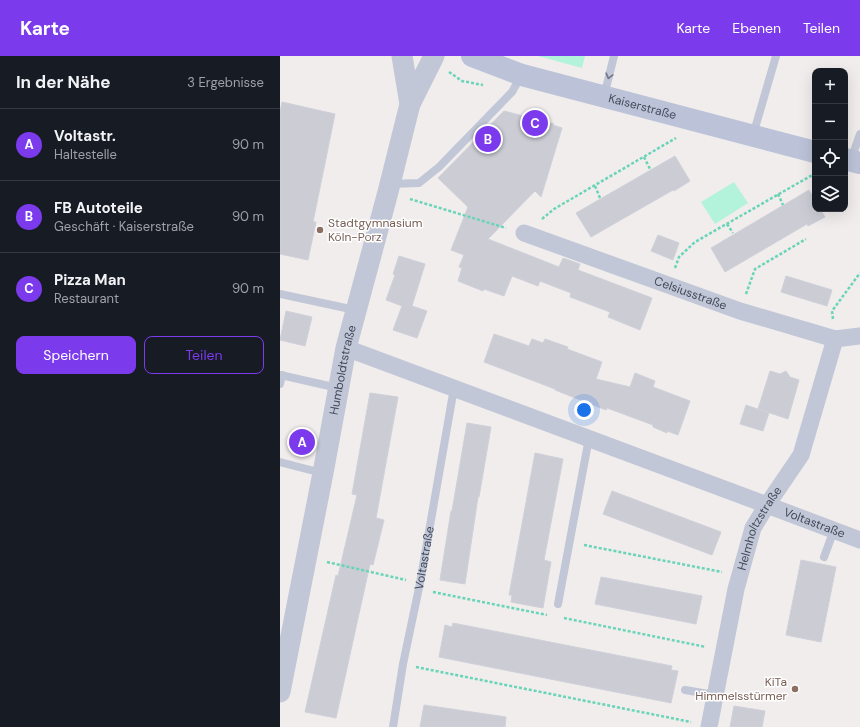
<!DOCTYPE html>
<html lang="de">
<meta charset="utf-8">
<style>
:root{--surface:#171b24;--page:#20242c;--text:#f1f3f6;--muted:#9ea1a6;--line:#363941;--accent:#7c3aed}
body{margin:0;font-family:"DM Sans",sans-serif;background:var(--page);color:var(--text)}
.controls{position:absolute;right:12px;top:12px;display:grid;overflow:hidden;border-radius:8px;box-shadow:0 4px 16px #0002}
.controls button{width:36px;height:36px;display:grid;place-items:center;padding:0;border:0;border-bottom:1px solid var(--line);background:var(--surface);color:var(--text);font:20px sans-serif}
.you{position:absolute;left:304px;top:354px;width:14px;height:14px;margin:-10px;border:3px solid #fff;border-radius:50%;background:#1a73e8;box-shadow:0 0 0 6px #1a73e833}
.badge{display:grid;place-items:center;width:26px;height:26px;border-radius:50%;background:var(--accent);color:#fff;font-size:13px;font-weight:700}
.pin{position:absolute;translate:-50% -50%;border:2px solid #fff;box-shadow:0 1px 4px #0006}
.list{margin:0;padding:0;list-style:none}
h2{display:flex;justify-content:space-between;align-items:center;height:52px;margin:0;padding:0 16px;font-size:17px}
h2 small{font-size:13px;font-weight:400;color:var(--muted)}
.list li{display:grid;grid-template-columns:26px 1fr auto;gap:12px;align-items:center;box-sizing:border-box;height:72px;padding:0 16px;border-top:1px solid var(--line)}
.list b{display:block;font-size:15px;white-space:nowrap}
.list p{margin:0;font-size:13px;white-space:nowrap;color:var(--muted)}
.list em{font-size:13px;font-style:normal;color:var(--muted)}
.actions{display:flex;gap:8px;padding:12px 16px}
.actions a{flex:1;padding:9px 0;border:1px solid var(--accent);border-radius:8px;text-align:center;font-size:14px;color:var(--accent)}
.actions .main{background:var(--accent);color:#fff}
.icon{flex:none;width:22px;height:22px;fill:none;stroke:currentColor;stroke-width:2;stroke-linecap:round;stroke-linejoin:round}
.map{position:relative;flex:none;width:580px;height:671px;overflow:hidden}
header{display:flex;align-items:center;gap:24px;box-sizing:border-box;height:56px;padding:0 20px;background:var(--accent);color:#fff}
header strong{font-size:19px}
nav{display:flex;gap:22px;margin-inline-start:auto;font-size:14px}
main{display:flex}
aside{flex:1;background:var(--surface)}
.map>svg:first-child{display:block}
.green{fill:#b4f3db}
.building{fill:#ccccd5;stroke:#cfd0d9}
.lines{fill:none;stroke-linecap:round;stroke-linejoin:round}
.path{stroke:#69d4b8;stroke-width:2.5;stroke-dasharray:3 2;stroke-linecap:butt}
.service{stroke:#c1c7d6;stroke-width:8}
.minor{stroke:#c1c7d6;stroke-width:17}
.tertiary{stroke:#c1c7d6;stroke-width:21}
.secondary{stroke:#bcc3d8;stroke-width:22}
.oneway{stroke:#6f7687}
.education-dot{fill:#8d6e63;stroke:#fff;stroke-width:1.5}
.labels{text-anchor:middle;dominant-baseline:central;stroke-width:3;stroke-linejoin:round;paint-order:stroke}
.street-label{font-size:12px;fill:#434a5c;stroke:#fff}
.education-label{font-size:12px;fill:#785e54;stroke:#fff;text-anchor:start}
</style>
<header>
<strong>Karte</strong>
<nav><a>Karte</a><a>Ebenen</a><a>Teilen</a></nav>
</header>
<main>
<aside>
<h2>In der Nähe<small>3 Ergebnisse</small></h2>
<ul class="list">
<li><span class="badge">A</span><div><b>Voltastr.</b><p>Haltestelle</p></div><em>90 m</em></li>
<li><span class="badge">B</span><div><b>FB Autoteile</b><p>Geschäft · Kaiserstraße</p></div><em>90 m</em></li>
<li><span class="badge">C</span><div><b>Pizza Man</b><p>Restaurant</p></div><em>90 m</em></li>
</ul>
<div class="actions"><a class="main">Speichern</a><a>Teilen</a></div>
</aside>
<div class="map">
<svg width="580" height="671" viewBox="0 0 580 671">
<rect width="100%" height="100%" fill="#f0edec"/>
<path class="green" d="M 258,0 L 305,0 L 302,12 Z
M 454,126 L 468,147 L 435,168 L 421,146 Z"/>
<path class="building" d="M 2,46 L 55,58 L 33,166 L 36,166 L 28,204 L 0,198 L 0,56 Z
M 224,55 L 274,68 L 273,69 L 282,72 L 261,141 L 255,135 L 208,183 L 279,211 L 283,202 L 300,208 L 298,214 L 372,242 L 360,274 L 328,261 L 330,256 L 290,241 L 291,237 L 260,225 L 258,230 L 232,220 L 224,240 L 204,233 L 203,235 L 178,225 L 182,212 L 179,211 L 184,199 L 171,194 L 188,151 L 158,122 Z
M 395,100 L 410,125 L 394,135 L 393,134 L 311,181 L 296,157 Z
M 529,134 L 535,144 L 535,153 L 540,153 L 545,161 L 528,170 L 527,168 L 445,216 L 431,192 Z
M 378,179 L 399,187 L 393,204 L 371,195 Z
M 119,200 L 145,208 L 132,250 L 147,255 L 137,282 L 113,274 L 122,250 L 106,244 L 115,219 L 113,218 Z
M 506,220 L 552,234 L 547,250 L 501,236 Z
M 6,255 L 32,261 L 25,290 L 0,284 Z
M 214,278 L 249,290 L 252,283 L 263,287 L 265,283 L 288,291 L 287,293 L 322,306 L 316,323 L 350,331 L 355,317 L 375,325 L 373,331 L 410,345 L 398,379 L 387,375 L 387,377 L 373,371 L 373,369 L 327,352 L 326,354 L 275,334 L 275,333 L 204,306 Z
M 490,315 L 500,318 L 506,315 L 510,321 L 519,324 L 508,363 L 478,353 Z
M 90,337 L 118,341 L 96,462 L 104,464 L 93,509 L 90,508 L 56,662 L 25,656 L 56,519 L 58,520 L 77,439 L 72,438 Z
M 466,349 L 489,357 L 483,375 L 460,368 Z
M 187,367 L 211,371 L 199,441 L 198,441 L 185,528 L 160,524 L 171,455 L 172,455 Z
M 255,397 L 283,403 L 264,504 L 271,506 L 263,552 L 231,546 L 232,539 L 229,539 Z
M 332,435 L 441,476 L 432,499 L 323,458 Z
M 521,504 L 556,511 L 541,586 L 506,579 Z
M 321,521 L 422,540 L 416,568 L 315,548 Z
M 173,567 L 392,610 L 391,614 L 398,615 L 391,647 L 159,601 L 165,569 L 172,571 Z
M 144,649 L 226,661 L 225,671 L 140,671 Z
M 454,650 L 485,655 L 482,671 L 450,671 Z"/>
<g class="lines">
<path class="path" d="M 169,16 L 182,25 L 203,29
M 364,101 L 370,113
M 315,130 L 320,142
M 498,138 L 503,149
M 130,143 L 226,172
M 262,163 L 274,153 L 396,82
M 447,168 L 453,177
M 395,212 L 399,201 L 415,186 L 534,118
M 466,238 L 475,213 L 526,183
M 553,263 L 552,255 L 580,217
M 304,489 L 442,516
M 47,506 L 126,524
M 153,536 L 267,559
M 284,562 L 426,591
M 136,611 L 411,666"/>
<g class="service">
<path d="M 324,40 L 334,0"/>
<path d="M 473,79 L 496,0"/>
<path d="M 571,104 L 580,78"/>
<path d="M 111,128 L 139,127 L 159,111 L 232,36 L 241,20"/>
<path d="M 0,238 L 75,254"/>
<path d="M 0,319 L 58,332"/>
<path d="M 0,328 L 2,319"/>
<path d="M 0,406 L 42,417"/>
<path d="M 544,501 L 554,474"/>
<path d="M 278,548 L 309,382"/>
<path d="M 405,634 L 435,639"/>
<path id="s1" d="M 113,671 L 123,608 L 140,527 L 174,332"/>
</g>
<g class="minor">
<path id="s2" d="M 244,177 L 460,255 L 555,283 L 580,280"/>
<path id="s3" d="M 66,292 L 487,449 L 580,484"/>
<path id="s4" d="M 429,671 L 456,533 L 473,472 L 487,449 L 521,399 L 555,283"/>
</g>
<g class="tertiary">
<path d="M 122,0 L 130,48"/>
<path id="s5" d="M 0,636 L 43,417 L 66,292 L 108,136 L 130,48 L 154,0"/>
</g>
<g class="secondary">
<path id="s6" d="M 192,0 L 242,19 L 535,96"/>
<path d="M 565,103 L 580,107"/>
</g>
</g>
<defs><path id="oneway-chevron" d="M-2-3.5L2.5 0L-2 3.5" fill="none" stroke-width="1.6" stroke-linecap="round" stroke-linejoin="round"/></defs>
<use class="oneway" href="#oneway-chevron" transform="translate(329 20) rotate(105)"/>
<g class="education-dot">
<circle cx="40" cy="174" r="4"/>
<circle cx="515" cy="633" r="4"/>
</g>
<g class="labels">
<g class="street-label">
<text stroke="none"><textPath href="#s6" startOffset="178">Kaiserstraße</textPath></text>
<text stroke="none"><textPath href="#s2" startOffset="177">Celsiusstraße</textPath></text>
<text stroke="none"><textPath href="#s5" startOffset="328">Humboldtstraße</textPath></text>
<text stroke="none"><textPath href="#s3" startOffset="500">Voltastraße</textPath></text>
<text stroke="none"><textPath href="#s4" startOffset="206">Helmholtzstraße</textPath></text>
<text stroke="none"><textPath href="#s1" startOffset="172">Voltastraße</textPath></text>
</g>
<g class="education-label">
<text x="48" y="167">Stadtgymnasium<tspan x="48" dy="14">Köln-Porz</tspan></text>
<text x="507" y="626" text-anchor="end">KiTa<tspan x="507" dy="14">Himmelsstürmer</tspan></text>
</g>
</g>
</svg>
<div class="controls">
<button>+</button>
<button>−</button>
<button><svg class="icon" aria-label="locate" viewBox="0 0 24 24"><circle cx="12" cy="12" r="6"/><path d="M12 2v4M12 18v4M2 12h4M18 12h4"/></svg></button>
<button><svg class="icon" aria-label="layers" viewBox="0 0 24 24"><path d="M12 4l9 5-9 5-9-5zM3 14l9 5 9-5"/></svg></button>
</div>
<div class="you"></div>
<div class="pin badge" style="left:22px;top:386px">A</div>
<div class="pin badge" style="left:208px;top:83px">B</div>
<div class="pin badge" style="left:255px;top:67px">C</div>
</div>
</main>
